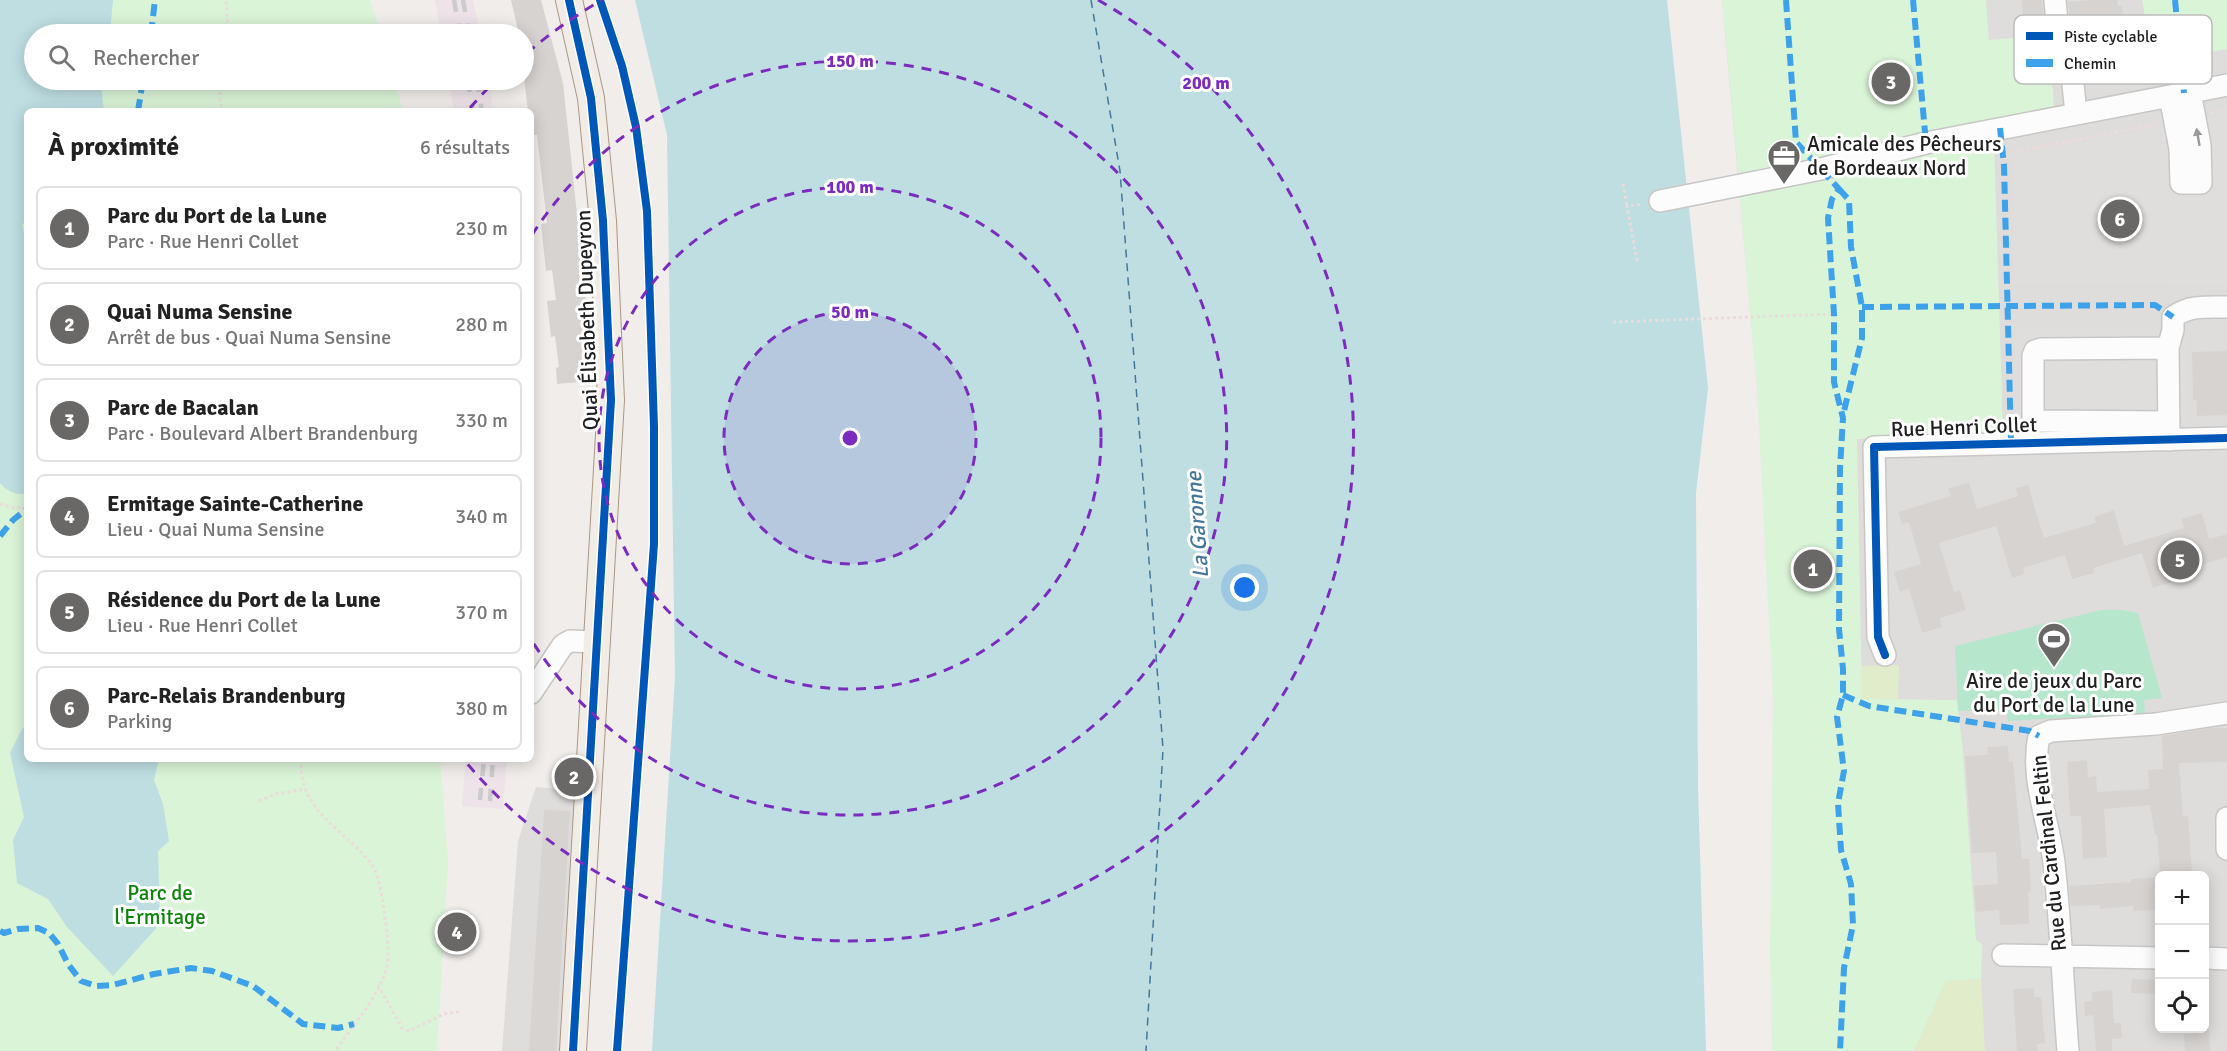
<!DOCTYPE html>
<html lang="fr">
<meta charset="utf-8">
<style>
:root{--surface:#fff;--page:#f2f2f2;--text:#222;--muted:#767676;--line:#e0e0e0;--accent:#696867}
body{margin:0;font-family:Signika,sans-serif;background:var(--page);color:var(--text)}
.controls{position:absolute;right:18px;bottom:18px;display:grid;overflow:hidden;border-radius:9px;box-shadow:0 3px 15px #0003}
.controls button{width:54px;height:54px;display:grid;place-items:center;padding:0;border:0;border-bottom:2px solid var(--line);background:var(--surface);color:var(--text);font:30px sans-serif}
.you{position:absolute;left:1245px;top:588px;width:21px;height:21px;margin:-15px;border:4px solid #fff;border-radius:50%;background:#1a73e8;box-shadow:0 0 0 9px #1a73e833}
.badge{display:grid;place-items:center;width:39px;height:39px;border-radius:50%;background:var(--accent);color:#fff;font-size:20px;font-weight:700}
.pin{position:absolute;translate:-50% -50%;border:3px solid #fff;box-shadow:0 2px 6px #0006}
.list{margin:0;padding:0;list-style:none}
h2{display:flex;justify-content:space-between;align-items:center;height:78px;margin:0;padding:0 24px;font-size:26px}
h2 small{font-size:20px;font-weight:400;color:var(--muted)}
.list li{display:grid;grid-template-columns:39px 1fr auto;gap:18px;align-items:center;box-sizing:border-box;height:84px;margin:0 12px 12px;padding:0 12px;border:2px solid var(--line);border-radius:9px}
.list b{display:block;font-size:22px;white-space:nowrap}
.list p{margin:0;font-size:20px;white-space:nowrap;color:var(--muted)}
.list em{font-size:20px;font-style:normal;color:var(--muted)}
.icon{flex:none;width:33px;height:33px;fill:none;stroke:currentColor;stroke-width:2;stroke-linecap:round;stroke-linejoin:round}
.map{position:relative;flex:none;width:2227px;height:1051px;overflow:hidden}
.search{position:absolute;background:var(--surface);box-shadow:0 3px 15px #0003;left:24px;top:24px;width:510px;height:66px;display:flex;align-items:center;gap:15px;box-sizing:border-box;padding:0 21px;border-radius:33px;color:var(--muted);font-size:22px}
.panel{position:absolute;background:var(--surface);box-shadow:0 3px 15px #0003;left:24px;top:108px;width:510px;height:654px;border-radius:9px}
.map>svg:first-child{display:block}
.residential{fill:#dfdddb;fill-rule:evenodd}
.industrial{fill:#ede3e9}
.grass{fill:#e0ecca}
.park{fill:#daf4d7}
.pitch{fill:#b6e6cc}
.parking{fill:#e0dedd}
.water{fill:#bedee2}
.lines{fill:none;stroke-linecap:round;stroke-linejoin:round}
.ferry{stroke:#43789b;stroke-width:1.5;stroke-dasharray:8 6;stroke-linecap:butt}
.building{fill:#d7d3d1}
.minor-casing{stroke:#c8c7c6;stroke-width:24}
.major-casing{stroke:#a79886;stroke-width:28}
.path{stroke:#ecdbdb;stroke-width:3;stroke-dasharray:3 3;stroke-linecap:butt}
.minor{stroke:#fdfcfc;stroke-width:21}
.major{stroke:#f2ece7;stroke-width:26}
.rail{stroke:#cbcbcb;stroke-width:4.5;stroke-dasharray:12 12;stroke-linecap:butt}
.quiet{stroke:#3ea2ea;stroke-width:6;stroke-dasharray:12 6;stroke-linecap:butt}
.cycleway-casing{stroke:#fff;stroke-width:11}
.cycleway{stroke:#0057b8;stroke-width:8}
.oneway{fill:#9a9999}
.ring{fill:none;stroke:#7b2cbf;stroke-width:3;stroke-dasharray:10 8}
.labels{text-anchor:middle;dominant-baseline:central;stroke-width:6;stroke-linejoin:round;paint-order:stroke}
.poi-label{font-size:21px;fill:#212121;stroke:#fff;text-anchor:start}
.street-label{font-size:21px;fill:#212121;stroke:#fff}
.park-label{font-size:21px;fill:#0d840b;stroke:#fff}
.water-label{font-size:22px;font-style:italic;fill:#43789b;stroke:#fff}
.key{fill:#fff;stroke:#bcbcbc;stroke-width:1.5}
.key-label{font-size:16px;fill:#212121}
.centre{fill:#7b2cbf;stroke:#fff;stroke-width:3}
.ring-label{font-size:18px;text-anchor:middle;font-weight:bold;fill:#7b2cbf;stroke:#fff;stroke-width:6;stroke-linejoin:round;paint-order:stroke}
</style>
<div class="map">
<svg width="2227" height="1051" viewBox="0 0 2227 1051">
<rect width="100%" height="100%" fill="#f0edea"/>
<path class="residential" d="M 1722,0 L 2227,0 L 2227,1051 L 1817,1051 ZM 2160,876 L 2204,876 L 2204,1028 L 2160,1028 Z
M 536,787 L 581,791 L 565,1051 L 502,1051 L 518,841 Z"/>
<path class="industrial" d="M 435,0 L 473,0 L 480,34 L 441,34 Z
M 449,80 L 489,80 L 493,111 L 454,111 Z
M 466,759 L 507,759 L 503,809 L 462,806 Z"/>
<path class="grass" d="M 1899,665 L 1898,699 L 1862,700 L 1861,666 Z
M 1981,979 L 1985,1051 L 1914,1051 L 1946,981 Z"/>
<path class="park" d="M 0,0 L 370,0 L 381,34 L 34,34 L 34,80 L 394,80 L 403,111 L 27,111 L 27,759 L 440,759 L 448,862 L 437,1051 L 0,1051 Z
M 1722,0 L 1986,0 L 1989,40 L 2049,35 L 2055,124 L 1739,183 Z
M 2142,0 L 2227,0 L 2227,49 L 2137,66 L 2134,74 L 2092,83 L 2088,32 L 2147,28 Z
M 1994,141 L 2003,433 L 1857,439 L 1862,699 L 1957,700 L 1963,752 L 1976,940 L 1982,944 L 1981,979 L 1946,981 L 1914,1051 L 1772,1051 L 1770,952 L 1773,699 L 1757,389 L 1739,190 Z"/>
<path class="pitch" d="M 2101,610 L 2122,610 L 2138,613 L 2162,698 L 2144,700 L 2145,713 L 2008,721 L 2006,710 L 1958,711 L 1955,646 Z"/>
<path class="parking" d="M 2227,115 L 2227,284 L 2014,283 L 2013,156 Z
M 2015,327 L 2186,330 L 2186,429 L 2017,431 Z"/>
<path class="water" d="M 0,0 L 113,0 L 110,34 L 34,34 L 34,80 L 102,80 L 101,85 L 104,111 L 27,111 L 27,222 L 22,224 L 27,249 L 27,305 L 24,309 L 27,318 L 27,493 C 16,496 7,491 0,483 Z
M 635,0 L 1667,0 L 1708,388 L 1696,493 L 1698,788 L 1706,1051 L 652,1051 L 675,677 L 667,135 Z
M 27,725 L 27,759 L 159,759 L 154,780 L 163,804 L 169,841 L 158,851 L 160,924 L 113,976 L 67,927 L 48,899 L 17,883 L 13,840 L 24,817 L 10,753 L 22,729 Z"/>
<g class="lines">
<path class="ferry" d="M 1091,0 L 1120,171 L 1163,749 L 1146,1051"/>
</g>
<path class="building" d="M 511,0 L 541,0 L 563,83 L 593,364 L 592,381 L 557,384 L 556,368 L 559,367 L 555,336 L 551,337 L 547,301 L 556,300 L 552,270 L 546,271 L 541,224 L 547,223 L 537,135 L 531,135 L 531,111 L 528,111 L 524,77 L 524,34 L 519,34 Z
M 2022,0 L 2042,0 L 2045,28 L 2037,29 L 2041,82 L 2024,83 L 2022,47 L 2025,47 Z
M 2092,0 L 2117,0 L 2118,6 L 2122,6 L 2123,21 L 2119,21 L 2119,30 L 2072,33 L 2068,2 Z
M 2227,351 L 2227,415 L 2197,416 L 2196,400 L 2193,400 L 2192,352 Z
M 1969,482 L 1977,509 L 2018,496 L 2016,488 L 2028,485 L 2044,538 L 2096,523 L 2094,517 L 2114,510 L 2124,546 L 2184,528 L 2181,519 L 2202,513 L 2209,539 L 2227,534 L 2227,557 L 2172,573 L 2175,581 L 2153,588 L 2142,553 L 2093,568 L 2094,573 L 2072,579 L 2065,555 L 2023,568 L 2025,574 L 2012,578 L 1996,526 L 1939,543 L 1954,592 L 1960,590 L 1966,610 L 1940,618 L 1942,627 L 1922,633 L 1909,589 L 1900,592 L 1894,572 L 1921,564 L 1909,522 L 1902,524 L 1898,512 L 1951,496 L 1948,489 Z
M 2212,728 L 2227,728 L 2227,762 L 2179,763 L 2183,817 L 2188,816 L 2192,873 L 2160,875 L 2157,835 L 2155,835 L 2150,805 L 2104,809 L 2107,857 L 2083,859 L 2081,816 L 2070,816 L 2067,762 L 2087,760 L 2088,777 L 2096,776 L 2097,792 L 2149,789 L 2148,770 L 2163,769 L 2162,736 Z
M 2008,746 L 2009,762 L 2013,761 L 2022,859 L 2029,859 L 2031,891 L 2028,892 L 2029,924 L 2000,925 L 1999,910 L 1976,912 L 1974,886 L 1998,884 L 1996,852 L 1972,853 L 1965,756 L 1988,755 L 1987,747 Z
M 544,810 L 570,811 L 556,1051 L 529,1051 Z
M 2160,877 L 2160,910 L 2133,911 L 2133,906 L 2100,909 L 2100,905 L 2071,906 L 2069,886 L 2131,882 L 2131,879 Z
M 2132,979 L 2160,980 L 2160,994 L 2131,993 Z
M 2034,988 L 2034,997 L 2041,997 L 2045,1043 L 2037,1044 L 2038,1051 L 2017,1051 L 2013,989 Z
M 2112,990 L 2114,1023 L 2121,1023 L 2122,1038 L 2112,1039 L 2112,1051 L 2096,1051 L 2093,1015 L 2085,1016 L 2084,1002 L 2092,1001 L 2092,992 Z
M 2193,1029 L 2209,1029 L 2210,1051 L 2185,1051 L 2184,1034 L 2193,1034 Z"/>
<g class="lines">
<defs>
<path id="minor" d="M 2055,0 L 2058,34 L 2071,64 L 2076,114
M 2170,96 L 2180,149 L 2181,183 L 2201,183 L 2200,145 L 2190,92
M 1660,201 L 1821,169 L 1926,143 L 2227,85
M 2168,348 L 2173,330 L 2173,317 C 2190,305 2207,307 2227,307
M 2168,422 L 2036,421 L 2033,417 L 2033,356 L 2035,351 L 2041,349 L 2168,348 L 2169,440
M 1885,655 L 1878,637 L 1874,447 L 2227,438
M 531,693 L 563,645 L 570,641 L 598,642
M 2227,818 L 2227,849
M 2003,955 L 2160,958
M 2204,958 L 2227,959
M 2068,1051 C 2063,989 2061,925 2054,863 C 2049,821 2030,779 2039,736 L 2051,731 L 2156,724 L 2227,713"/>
<path id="major" d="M 569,0 L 591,98 L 603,221 L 611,400 L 573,1051"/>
</defs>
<use href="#minor" class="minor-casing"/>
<use href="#major" class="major-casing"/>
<path class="path" d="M 226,34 L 228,26 L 226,0
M 219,80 L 221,111
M 2211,113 L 2227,110
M 2003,154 L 2158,124
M 1623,184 L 1627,206
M 1637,261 L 1627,206 L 1643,204
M 1613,322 L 1834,314
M 0,504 L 14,508 L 27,507
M 301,759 C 299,811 341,827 370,862 C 379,874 381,890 383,905 C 386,925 390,945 387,965 C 382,993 351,1028 335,1051
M 259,801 L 276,794 L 305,789
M 378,985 L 402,1028 L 409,1031 L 444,1014 L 459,1012"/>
<use href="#minor" class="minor"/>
<use href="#major" class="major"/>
<path class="rail" d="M 454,0 L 460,34
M 463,0 L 469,34
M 468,80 L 473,111
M 477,80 L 482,111
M 480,800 L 484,759
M 490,801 L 493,759"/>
<path class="quiet" d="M 1786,0 L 1796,142 L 1839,189 L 1832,199 L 1828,218 L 1834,314 L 1834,382 L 1843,418 L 1840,468 L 1839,629 L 1843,669 L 1843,695 L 1837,717 L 1844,771 L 1838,803 L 1841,850 L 1851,884 L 1853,925 L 1844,968 L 1840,1051
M 1913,0 L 1926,143
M 2175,0 L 2184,93
M 151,34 L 155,0
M 138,111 L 143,80
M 2000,128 L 2004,165 L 2011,443
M 1839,189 L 1849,200 L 1851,247 L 1862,307 L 1862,338 L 1843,415
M 1862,307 L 2155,305 L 2173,317
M 0,536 L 13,520 L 27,509
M 1843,695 L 1869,706 L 2030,731 L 2039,736
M 0,931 L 4,933 L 18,929 L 38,928 L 49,933 L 58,944 L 68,964 L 81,981 L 96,986 L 113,985 L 154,974 L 191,968 L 212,971 L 253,986 L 303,1024 L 338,1028 L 354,1024"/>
<defs>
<path id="cycleway" d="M 569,0 L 591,98 L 603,221 L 611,400 L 573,1051
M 600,0 L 622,66 L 636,127 L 647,211 L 654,427 L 654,544 L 617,1051
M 1885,655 L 1878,637 L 1874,447 L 2227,438"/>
</defs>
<use href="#cycleway" class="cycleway-casing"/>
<use href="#cycleway" class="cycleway"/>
</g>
<defs><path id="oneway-solid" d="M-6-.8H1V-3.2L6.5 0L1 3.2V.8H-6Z" transform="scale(1.5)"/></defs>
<use class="oneway" href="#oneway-solid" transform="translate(2198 137) rotate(-100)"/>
<circle cx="850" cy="438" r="126" fill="#7b2cbf" fill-opacity=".12"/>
<g class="ring">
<circle cx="850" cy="438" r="126"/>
<circle cx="850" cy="438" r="251"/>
<path d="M532 235A377 377 0 1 1 532 641"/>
<path d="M470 108A503 503 0 0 1 494 82M527 53A503 503 0 0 1 602 0M1098 0A503 503 0 1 1 465 761"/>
</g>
<defs>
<symbol id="office-pin" viewBox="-11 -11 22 30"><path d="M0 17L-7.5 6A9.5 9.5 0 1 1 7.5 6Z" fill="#696867" stroke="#fff"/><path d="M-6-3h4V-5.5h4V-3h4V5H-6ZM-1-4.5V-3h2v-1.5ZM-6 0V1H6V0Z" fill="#fff"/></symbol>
<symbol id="stadium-pin" viewBox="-11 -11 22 30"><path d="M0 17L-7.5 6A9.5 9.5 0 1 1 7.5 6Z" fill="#696867" stroke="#fff"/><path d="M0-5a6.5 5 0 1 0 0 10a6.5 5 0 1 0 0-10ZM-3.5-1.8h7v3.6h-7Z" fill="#fff"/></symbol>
</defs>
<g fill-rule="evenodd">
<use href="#office-pin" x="1765" y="137" width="38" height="52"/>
<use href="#stadium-pin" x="2035" y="620" width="38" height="52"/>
</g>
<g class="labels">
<g class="poi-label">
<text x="1807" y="144">Amicale des Pêcheurs<tspan x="1807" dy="24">de Bordeaux Nord</tspan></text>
<text x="2054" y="681" text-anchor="middle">Aire de jeux du Parc<tspan x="2054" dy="24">du Port de la Lune</tspan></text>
</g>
<g class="street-label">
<text transform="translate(587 320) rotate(-92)">Quai Élisabeth Dupeyron</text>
<text transform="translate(1964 427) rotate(-2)">Rue Henri Collet</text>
<text transform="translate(2049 853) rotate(-96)">Rue du Cardinal Feltin</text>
</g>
<g class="park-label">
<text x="160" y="893">Parc de<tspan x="160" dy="24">l'Ermitage</tspan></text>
</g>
<g class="water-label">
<text transform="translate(1197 525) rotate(-94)">La Garonne</text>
</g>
</g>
<rect x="2014" y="15" width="198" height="69" rx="9" class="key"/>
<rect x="2026" y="32" width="27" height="8" fill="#0057b8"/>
<rect x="2026" y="59" width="27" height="8" fill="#3ea2ea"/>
<g class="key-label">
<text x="2064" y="42">Piste cyclable</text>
<text x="2064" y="69">Chemin</text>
</g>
<circle cx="850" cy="438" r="9" class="centre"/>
<g class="ring-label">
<text x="850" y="67">150 m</text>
<text x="1206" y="89">200 m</text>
<text x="850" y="193">100 m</text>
<text x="850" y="318">50 m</text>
</g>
</svg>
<div class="controls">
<button>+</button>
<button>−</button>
<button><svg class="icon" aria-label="locate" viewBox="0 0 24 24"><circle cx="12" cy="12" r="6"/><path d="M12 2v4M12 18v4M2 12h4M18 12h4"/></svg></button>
</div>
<div class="you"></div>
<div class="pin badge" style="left:1813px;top:569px">1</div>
<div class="pin badge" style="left:574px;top:777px">2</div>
<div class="pin badge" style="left:1891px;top:82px">3</div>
<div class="pin badge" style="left:457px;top:932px">4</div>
<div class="pin badge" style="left:2180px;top:560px">5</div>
<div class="pin badge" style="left:2120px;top:219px">6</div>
<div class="search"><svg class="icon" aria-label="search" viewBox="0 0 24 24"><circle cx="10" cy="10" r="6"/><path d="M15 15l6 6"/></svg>Rechercher</div>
<section class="panel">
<h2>À proximité<small>6 résultats</small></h2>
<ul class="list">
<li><span class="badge">1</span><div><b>Parc du Port de la Lune</b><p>Parc · Rue Henri Collet</p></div><em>230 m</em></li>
<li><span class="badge">2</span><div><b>Quai Numa Sensine</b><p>Arrêt de bus · Quai Numa Sensine</p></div><em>280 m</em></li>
<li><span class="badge">3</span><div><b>Parc de Bacalan</b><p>Parc · Boulevard Albert Brandenburg</p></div><em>330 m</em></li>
<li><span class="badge">4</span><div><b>Ermitage Sainte-Catherine</b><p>Lieu · Quai Numa Sensine</p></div><em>340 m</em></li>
<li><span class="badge">5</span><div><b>Résidence du Port de la Lune</b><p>Lieu · Rue Henri Collet</p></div><em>370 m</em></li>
<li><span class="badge">6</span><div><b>Parc-Relais Brandenburg</b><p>Parking</p></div><em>380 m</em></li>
</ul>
</section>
</div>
